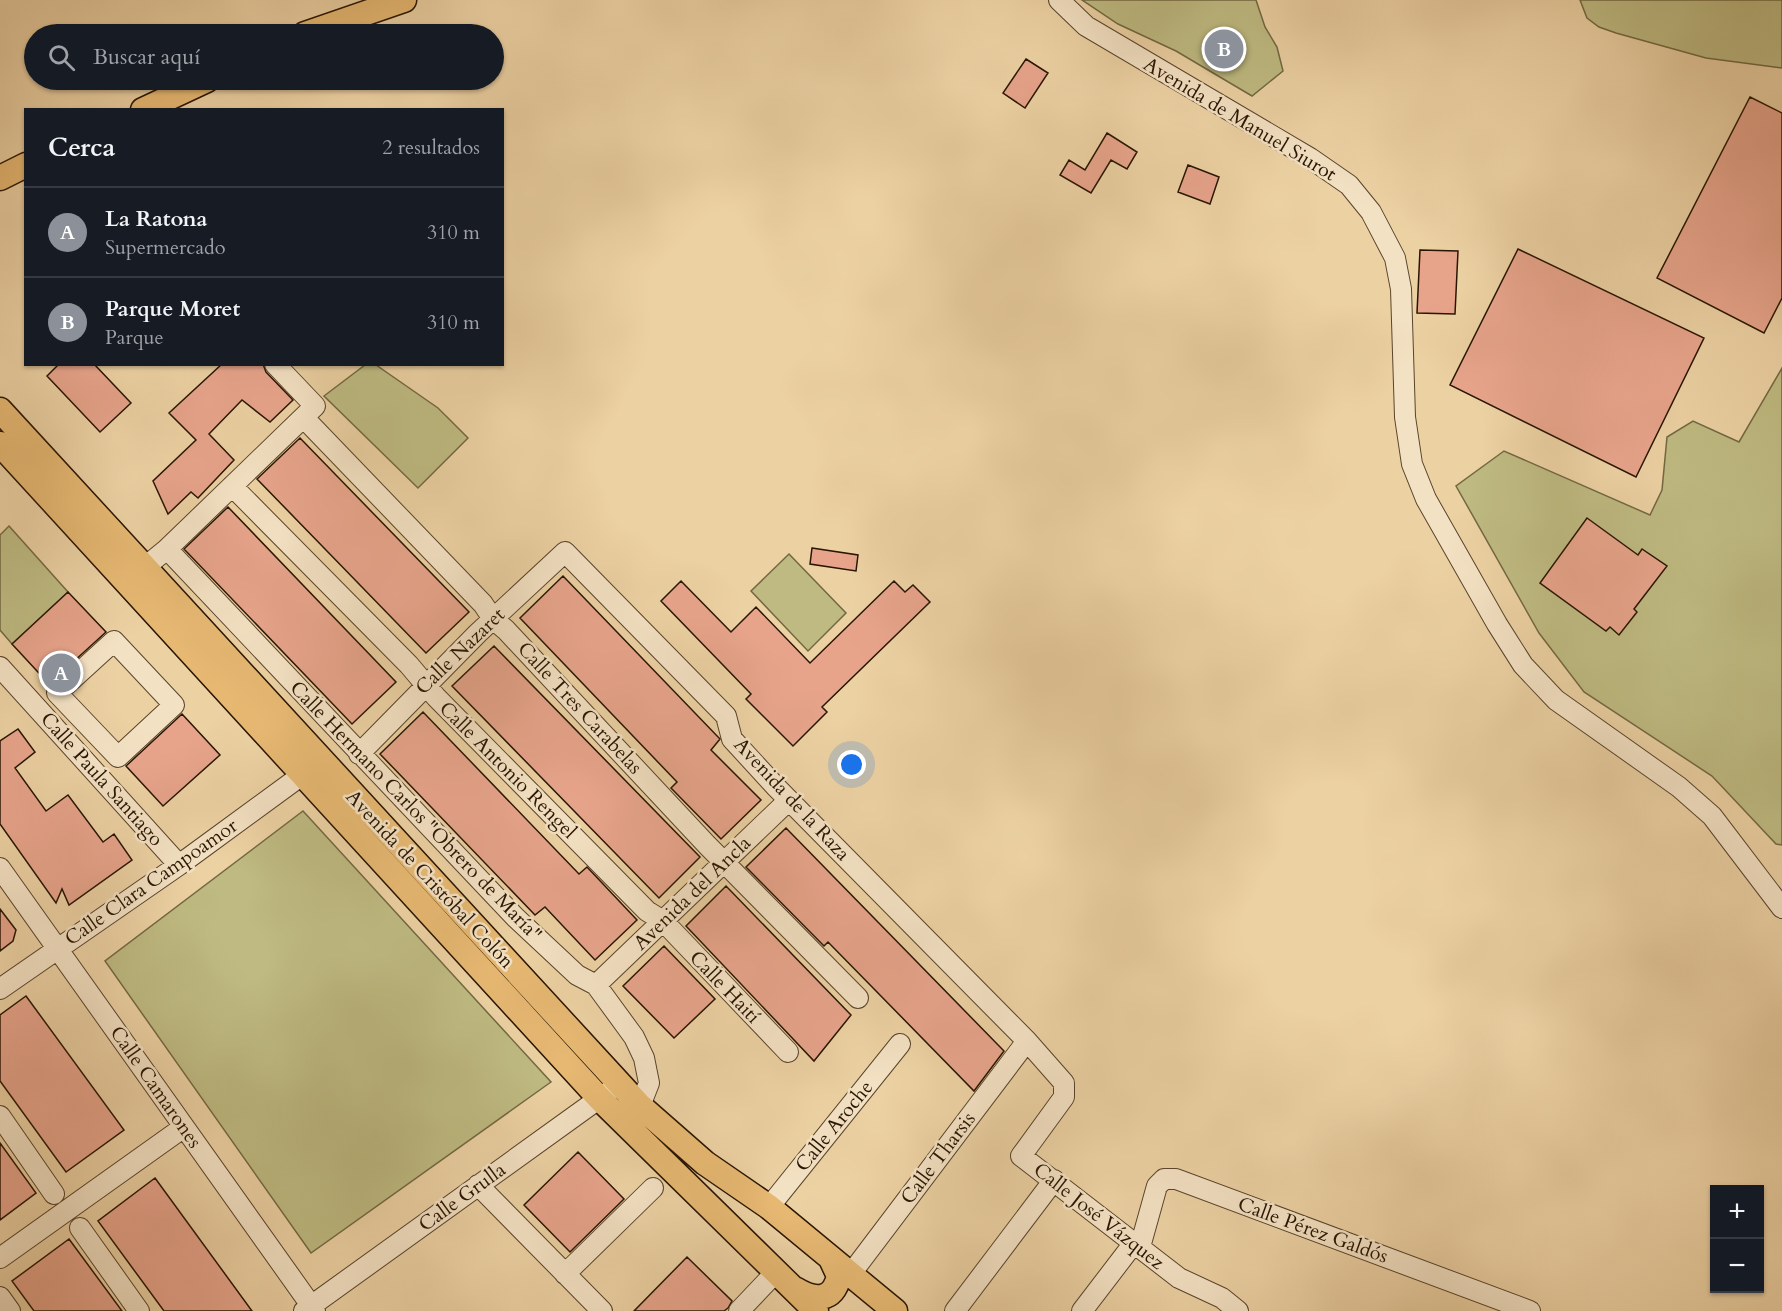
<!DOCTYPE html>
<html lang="es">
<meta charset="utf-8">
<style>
:root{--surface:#171b24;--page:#20242c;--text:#f1f3f6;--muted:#9ea1a6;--line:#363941;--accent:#8c9099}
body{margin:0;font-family:Cardo,serif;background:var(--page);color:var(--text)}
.controls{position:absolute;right:18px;bottom:18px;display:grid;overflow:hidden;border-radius:0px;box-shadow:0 2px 4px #0004}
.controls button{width:54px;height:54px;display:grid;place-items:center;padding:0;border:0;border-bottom:2px solid var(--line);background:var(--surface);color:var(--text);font:30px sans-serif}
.you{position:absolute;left:852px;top:765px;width:21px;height:21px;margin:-15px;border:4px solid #fff;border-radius:50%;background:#1a73e8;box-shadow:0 0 0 9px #1a73e833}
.badge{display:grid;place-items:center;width:39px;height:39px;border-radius:50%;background:var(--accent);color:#fff;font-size:20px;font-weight:700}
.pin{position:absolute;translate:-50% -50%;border:3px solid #fff;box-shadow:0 2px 6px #0006}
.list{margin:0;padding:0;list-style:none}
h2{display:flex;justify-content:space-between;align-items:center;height:78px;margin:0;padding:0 24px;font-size:26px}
h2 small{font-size:20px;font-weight:400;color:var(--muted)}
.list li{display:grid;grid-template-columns:39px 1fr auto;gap:18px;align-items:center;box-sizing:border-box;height:90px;padding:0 24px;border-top:2px solid var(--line)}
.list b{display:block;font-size:22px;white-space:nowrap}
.list p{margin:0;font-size:20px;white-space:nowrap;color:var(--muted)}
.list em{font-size:20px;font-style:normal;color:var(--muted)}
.icon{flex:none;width:33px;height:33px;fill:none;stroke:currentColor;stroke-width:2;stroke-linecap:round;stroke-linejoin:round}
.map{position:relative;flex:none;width:1782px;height:1311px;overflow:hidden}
.search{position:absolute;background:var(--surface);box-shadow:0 2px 4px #0004;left:24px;top:24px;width:480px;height:66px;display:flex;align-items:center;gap:15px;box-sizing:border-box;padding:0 21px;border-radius:33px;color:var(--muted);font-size:22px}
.panel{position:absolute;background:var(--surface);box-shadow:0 2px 4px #0004;left:24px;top:108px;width:480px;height:258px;border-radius:0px}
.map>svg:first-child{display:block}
.green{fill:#beba81;stroke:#736842;stroke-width:1.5}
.building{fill:#e7a48b;stroke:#281503;stroke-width:1.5}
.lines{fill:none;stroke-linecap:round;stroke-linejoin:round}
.minor-casing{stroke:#59442b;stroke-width:22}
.major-casing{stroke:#281503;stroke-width:27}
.minor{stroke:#f3e1c3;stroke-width:20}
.major{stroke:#e6b872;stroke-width:24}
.labels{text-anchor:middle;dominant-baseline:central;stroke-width:5;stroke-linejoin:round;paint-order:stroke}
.street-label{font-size:20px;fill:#281503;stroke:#f3e1c3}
</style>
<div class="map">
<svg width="1782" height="1311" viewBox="0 0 1782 1311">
<rect width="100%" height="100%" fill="#ecd1a3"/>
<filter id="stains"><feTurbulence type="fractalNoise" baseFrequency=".00333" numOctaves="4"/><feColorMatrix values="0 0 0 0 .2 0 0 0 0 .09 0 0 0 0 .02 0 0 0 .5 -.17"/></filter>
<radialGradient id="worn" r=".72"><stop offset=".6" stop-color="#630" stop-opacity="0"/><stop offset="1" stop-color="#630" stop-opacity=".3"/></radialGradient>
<path class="green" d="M 1082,0 L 1256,0 L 1265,27 L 1277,47 L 1283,71 L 1252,96 L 1176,51 L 1118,24 Z
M 1580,0 L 1782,0 L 1782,68 L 1706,58 L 1616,33 L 1599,27 L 1587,18 Z
M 365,365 L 376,365 L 438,408 L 468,438 L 418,488 L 324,396 Z
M 1782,368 L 1782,845 L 1776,844 L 1712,776 L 1584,692 L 1539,633 L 1456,486 L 1504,451 L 1650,515 L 1662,490 L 1667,437 L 1693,421 L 1739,442 Z
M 9,526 L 68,592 L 12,644 L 0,630 L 0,535 Z
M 789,554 L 846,613 L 808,651 L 751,591 Z
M 303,811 L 551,1082 L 311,1253 L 105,961 Z"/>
<path class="building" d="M 1026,59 L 1048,73 L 1025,108 L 1003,93 Z
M 1750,97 L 1782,113 L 1782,298 L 1764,333 L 1657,278 Z
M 1107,133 L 1137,152 L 1127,169 L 1111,160 L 1091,193 L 1060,175 L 1069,160 L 1085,170 Z
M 1188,165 L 1219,177 L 1210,204 L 1178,192 Z
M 1518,249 L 1704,338 L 1636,477 L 1450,385 Z
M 1420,250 L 1458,251 L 1455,314 L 1417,313 Z
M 59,364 L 94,364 L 131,403 L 100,432 L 47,376 Z
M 222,364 L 263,364 L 266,372 L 293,400 L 270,422 L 242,400 L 209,434 L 234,460 L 198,498 L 191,492 L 168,514 L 153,481 L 196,440 L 169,413 Z
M 300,438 L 469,612 L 426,653 L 257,479 Z
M 228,507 L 396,682 L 352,724 L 184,549 Z
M 1587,518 L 1638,555 L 1642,549 L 1667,566 L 1634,609 L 1637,612 L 1619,635 L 1610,627 L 1606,631 L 1540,583 Z
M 812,548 L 858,555 L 856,571 L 810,564 Z
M 563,576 L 720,739 L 711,750 L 761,800 L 721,839 L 671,788 L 677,782 L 520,618 Z
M 681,581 L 731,632 L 756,607 L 810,663 L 894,581 L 905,592 L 913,585 L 930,602 L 822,707 L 827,712 L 793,746 L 746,699 L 751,694 L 661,601 Z
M 68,592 L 106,632 L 49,684 L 12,644 Z
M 494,646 L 700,857 L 659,898 L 452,686 Z
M 423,712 L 579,874 L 587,867 L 637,920 L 595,960 L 545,907 L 535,915 L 380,754 Z
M 182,714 L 220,755 L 163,806 L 126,766 Z
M 18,729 L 35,752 L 15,768 L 46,811 L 68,795 L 103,842 L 114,834 L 132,860 L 69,905 L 62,889 L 56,903 L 0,824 L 0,741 Z
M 786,828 L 1004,1051 L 974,1091 L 828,942 L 824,946 L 746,867 Z
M 726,886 L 851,1015 L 814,1061 L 686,926 Z
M 0,909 L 16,930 L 13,941 L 0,951 Z
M 664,946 L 715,999 L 674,1038 L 623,986 Z
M 26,996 L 124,1130 L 66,1172 L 0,1081 L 0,1015 Z
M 0,1143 L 36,1193 L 0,1220 Z
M 578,1152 L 624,1199 L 570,1252 L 524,1205 Z
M 155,1178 L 252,1311 L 164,1311 L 98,1221 Z
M 69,1239 L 122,1311 L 34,1311 L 12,1281 Z
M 687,1257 L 732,1301 L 728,1308 L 724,1311 L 634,1311 Z"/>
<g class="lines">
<defs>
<path id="minor" d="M 1059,0 L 1086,26 L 1310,158 L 1349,185 L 1371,212 L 1395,258 L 1401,289 L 1405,417 L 1412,464 L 1426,499 L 1497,624 L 1523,665 L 1556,700 L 1679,787 L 1712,816 L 1782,908
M 304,418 L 483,604 L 493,619 L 506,630 L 707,845 L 858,998
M 232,486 L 409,665 L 436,697 L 647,911 L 663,921 L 788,1052
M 167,549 L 315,406 L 275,364
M 145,567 L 167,549 L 515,917 L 577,975 L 596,985 L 634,1037 L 644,1058 L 649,1083 L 640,1106
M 114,641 L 174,705 L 118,757 L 57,693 Z
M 0,667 L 179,865
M 359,754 L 478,633 L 565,552 L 726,716 L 732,739 L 776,787 L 1027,1041 L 1064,1083 L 1064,1097 L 1021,1156 L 1179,1278 L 1222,1298 L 1238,1311
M 0,868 L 315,1311
M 596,985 L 789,800
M 0,989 L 179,865 L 302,775
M 0,1116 L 54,1194
M 478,1185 L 602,1311
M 769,1207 L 900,1044
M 80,1228 L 139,1311
M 1140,1247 L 1157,1186 L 1164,1179 L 1176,1179 L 1530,1311
M 0,1258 L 184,1127
M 565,1274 L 653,1188
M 850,1275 L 1027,1041
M 0,1297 L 10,1311
M 304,1311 L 611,1090
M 739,1311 L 776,1272
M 955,1311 L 1054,1180
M 1082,1311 L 1134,1243"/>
<path id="major" d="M 305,34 L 404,0
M 143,110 L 207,80
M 0,178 L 26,165
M 0,410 L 640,1106 L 705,1163 L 769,1207 L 895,1311
M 0,444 L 600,1099 L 816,1311
M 795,1289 C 815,1301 833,1302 839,1276 L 832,1261"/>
</defs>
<use href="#minor" class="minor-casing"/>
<use href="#major" class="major-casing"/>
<use href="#minor" class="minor"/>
<use href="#major" class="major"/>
</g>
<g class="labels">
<g class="street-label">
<text transform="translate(1240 119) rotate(31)">Avenida de Manuel Siurot</text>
<text transform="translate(460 651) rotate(-44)">Calle Nazaret</text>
<text transform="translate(580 708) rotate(47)">Calle Tres Carabelas</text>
<text transform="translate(508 770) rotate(45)">Calle Antonio Rengel</text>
<text transform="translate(102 779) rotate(48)">Calle Paula Santiago</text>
<text transform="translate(792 799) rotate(47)">Avenida de la Raza</text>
<text transform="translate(416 811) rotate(46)">Calle Hermano Carlos "Obrero de María"</text>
<text transform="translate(430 879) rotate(47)">Avenida de Cristóbal Colón</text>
<text transform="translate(151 882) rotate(-35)">Calle Clara Campoamor</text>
<text transform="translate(692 893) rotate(-44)">Avenida del Ancla</text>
<text transform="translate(725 987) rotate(46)">Calle Haití</text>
<text transform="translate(156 1087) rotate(55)">Calle Camarones</text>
<text transform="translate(834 1126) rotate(-51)">Calle Aroche</text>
<text transform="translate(938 1158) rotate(-53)">Calle Tharsis</text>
<text transform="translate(462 1197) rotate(-36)">Calle Grulla</text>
<text transform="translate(1099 1216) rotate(38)">Calle José Vázquez</text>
<text transform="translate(1313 1230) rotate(20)">Calle Pérez Galdós</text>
</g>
</g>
<rect width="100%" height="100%" filter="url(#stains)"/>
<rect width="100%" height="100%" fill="url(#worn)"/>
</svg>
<div class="controls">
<button>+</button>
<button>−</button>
</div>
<div class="you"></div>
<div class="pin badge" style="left:61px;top:673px">A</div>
<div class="pin badge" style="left:1224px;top:49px">B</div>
<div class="search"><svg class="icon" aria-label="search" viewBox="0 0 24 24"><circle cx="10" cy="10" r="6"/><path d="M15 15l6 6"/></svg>Buscar aquí</div>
<section class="panel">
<h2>Cerca<small>2 resultados</small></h2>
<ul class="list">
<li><span class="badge">A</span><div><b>La Ratona</b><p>Supermercado</p></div><em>310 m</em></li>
<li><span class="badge">B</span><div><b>Parque Moret</b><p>Parque</p></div><em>310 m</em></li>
</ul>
</section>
</div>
